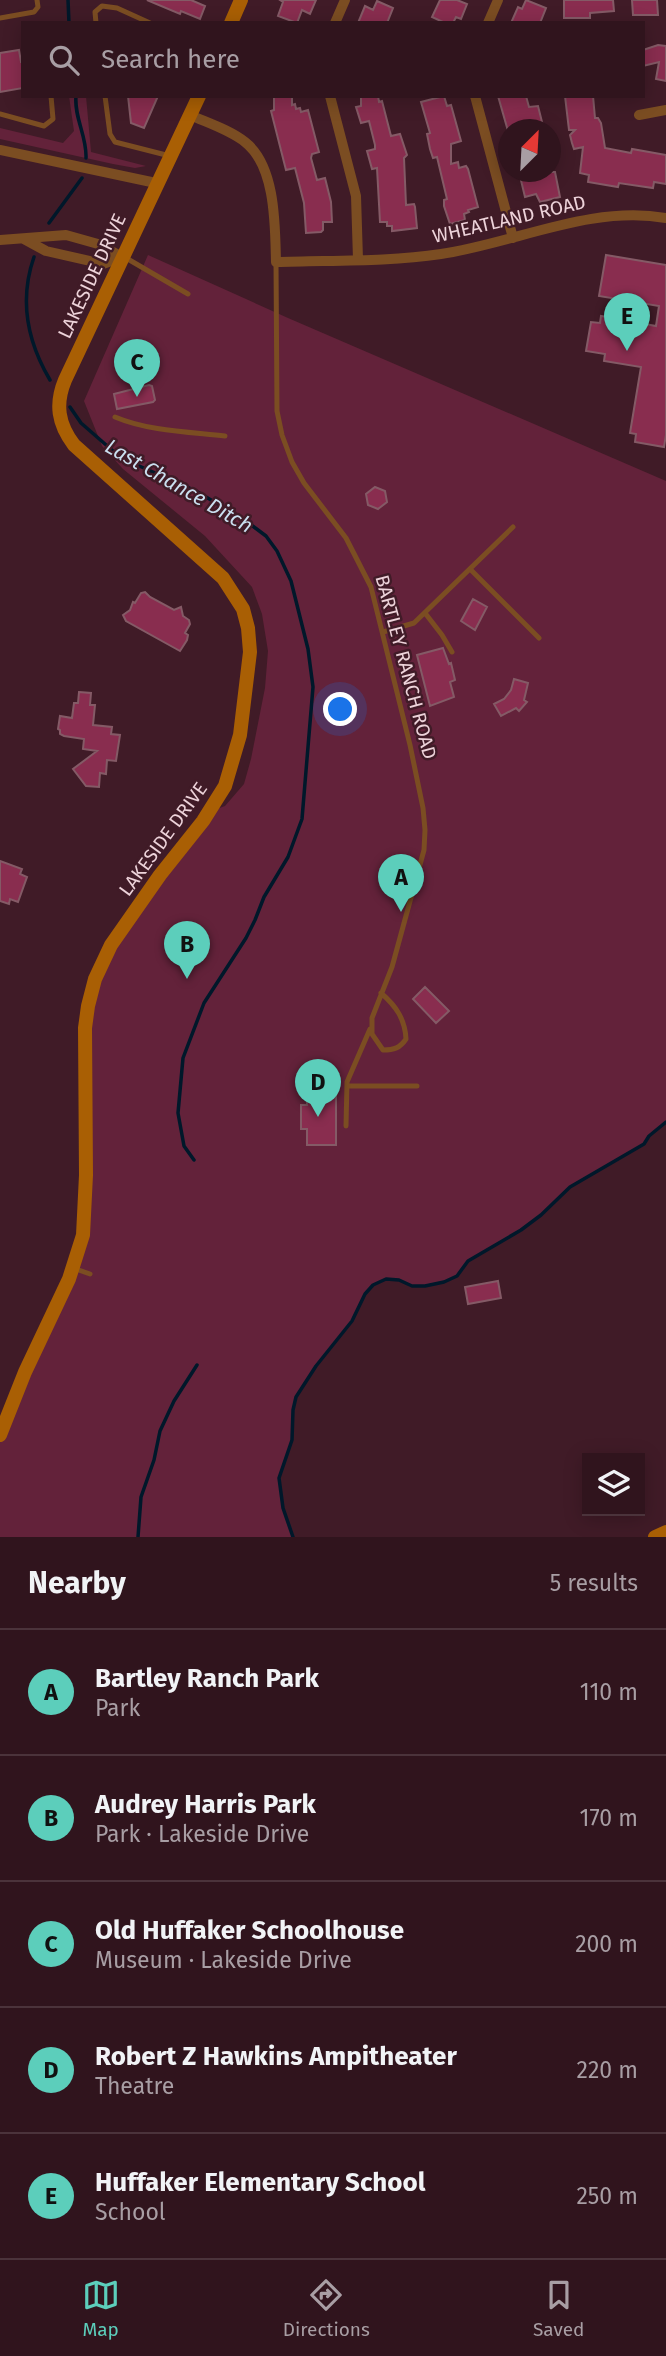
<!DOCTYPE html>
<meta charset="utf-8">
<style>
:root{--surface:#30141d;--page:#381d26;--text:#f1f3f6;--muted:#a89ea4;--line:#4b333b;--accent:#5ccebb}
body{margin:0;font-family:"Fira Sans",sans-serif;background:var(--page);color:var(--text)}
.controls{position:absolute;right:21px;bottom:21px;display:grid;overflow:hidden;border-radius:0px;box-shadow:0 4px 18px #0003}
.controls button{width:63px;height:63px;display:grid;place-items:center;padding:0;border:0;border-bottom:2px solid var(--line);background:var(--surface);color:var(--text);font:35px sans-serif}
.compass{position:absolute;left:498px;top:119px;width:63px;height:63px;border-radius:50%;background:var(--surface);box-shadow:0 4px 18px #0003;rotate:24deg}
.you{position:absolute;left:341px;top:710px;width:24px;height:24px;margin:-18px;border:5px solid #fff;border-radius:50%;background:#1a73e8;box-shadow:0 0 0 10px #1a73e833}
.badge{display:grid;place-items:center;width:46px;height:46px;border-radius:50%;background:var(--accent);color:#111;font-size:23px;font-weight:700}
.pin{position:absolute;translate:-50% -58px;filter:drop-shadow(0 2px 4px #0008)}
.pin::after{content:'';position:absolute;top:37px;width:24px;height:21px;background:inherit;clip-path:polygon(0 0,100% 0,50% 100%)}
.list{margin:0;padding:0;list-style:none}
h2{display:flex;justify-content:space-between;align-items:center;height:91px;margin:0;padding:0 28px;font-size:30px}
h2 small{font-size:23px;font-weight:400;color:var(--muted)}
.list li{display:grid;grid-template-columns:46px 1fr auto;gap:21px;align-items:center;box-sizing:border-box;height:126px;padding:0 28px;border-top:2px solid var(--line)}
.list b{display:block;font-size:26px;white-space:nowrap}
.list p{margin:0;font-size:23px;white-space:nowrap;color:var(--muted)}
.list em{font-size:23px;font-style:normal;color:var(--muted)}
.icon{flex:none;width:38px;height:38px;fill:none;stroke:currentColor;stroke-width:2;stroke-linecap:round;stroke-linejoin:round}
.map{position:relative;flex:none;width:666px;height:1537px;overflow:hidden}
.search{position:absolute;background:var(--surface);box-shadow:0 4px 18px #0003;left:21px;right:21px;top:21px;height:77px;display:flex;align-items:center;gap:18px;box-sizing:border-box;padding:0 24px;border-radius:0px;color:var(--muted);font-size:26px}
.sheet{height:721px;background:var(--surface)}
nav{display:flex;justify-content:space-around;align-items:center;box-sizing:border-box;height:98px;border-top:2px solid var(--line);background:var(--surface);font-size:19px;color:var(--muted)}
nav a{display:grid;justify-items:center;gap:4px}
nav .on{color:var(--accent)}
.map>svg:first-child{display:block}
.green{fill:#63223a}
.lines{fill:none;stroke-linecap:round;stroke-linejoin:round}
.stream{stroke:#00182a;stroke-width:3.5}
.building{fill:#892d4f;stroke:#845a66;stroke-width:2}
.lane{stroke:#7b4d22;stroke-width:5}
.street{stroke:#7b4d22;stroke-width:10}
.secondary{stroke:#a95f04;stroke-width:14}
.labels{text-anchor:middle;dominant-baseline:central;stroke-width:5;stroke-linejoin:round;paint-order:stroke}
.street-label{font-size:19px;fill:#edd3da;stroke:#401b27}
.water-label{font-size:21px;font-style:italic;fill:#cadfef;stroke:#401b27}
</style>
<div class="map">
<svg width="666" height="1537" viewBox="0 0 666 1537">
<rect width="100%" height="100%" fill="#401b27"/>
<path class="green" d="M 69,96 L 86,96 L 91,152 L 146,166 L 135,168 L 113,164 L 0,139 L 0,128 L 63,143 L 74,131 Z
M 148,255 L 288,318 L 666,481 L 666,1122 L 649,1136 L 644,1144 L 570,1187 L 541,1215 L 521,1230 L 468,1261 L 457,1276 L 444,1282 L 425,1286 L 412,1286 L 399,1280 L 386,1279 L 373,1285 L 365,1293 L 352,1321 L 316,1366 L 296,1397 L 293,1410 L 292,1440 L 279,1478 L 283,1508 L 293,1537 L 0,1537 L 0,1442 L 75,1276 L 86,1048 L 100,970 L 214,810 L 225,806 L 244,784 L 251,759 L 265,688 L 268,651 L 262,614 L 252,587 L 205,536 L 123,469 L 102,446 L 84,401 Z"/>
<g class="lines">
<path class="stream" d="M 68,0 L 69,23
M 76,96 C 74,118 87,136 86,158
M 49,223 L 82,178
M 34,257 C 19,300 27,341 50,380
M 70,407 L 81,423 L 113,451 L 137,465 L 196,491 L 246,521 L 266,536 L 277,551 L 291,581 L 308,649 L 313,687 L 302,819 L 288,857 L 264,897 L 255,920 L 246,938 L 204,1003 L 183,1058 L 178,1113 L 184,1146 L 194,1160
M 138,1537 L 141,1497 L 154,1460 L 160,1431 L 174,1401 L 197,1365
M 293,1537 L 283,1508 L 279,1478 L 292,1440 L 293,1410 L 296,1397 L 316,1366 L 352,1321 L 365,1294 L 373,1285 L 386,1279 L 399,1280 L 412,1286 L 425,1286 L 444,1282 L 457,1276 L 468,1261 L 521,1230 L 541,1215 L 570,1187 L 644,1144 L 649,1136 L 666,1122"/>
</g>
<path class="building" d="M 147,0 L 191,0 L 205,6 L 200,19 L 181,11 L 180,14 Z
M 280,0 L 316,0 L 310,14 L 302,10 L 297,23 L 278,16 L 283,2 Z
M 440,0 L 457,0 L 467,4 L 461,19 L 456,17 L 453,23 L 445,23 L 432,17 Z
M 526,0 L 546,8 L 540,23 L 511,23 L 518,7 L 522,9 Z
M 564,0 L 613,0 L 614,11 L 590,13 L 590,18 L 564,18 Z
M 632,0 L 657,0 L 658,15 L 633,15 Z
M 377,1 L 393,8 L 387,23 L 358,23 L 365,6 L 373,10 Z
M 658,45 L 666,46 L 666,81 L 656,79 L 659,62 L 643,66 L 643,50 Z
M 19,50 L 21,62 L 23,62 L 23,88 L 0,92 L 0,53 Z
M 128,96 L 158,96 L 144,128 L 131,123 Z
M 274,96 L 292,96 L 292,105 L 295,104 L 296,109 L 300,108 L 301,112 L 308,110 L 319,152 L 312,154 L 311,158 L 317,180 L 325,178 L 331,202 L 332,222 L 323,222 L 323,230 L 321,232 L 306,233 L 304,203 L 295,168 L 286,170 L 271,111 L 274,110 Z
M 361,96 L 378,96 L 379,102 L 382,101 L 391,136 L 400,134 L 407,155 L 404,158 L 406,205 L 414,204 L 415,207 L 417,228 L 392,231 L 392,226 L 387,226 L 387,222 L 380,222 L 377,168 L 372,169 L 367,151 L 375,149 L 375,145 L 369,121 L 361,123 L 356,107 L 361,106 Z
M 444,96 L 447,106 L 451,105 L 461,141 L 451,144 L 451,164 L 458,162 L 459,168 L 466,166 L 468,169 L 478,207 L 468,210 L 469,212 L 464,214 L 465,220 L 450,224 L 444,206 L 444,200 L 447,199 L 437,157 L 433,158 L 430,149 L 427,134 L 430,133 L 421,102 Z
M 498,96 L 526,96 L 529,107 L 538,106 L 544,130 L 508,130 L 508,131 Z
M 565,96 L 593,96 L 595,118 L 598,118 L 601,123 L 605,148 L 631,153 L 632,149 L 666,155 L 666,184 L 654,182 L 653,188 L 619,183 L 618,187 L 588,182 L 589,175 L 580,173 L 583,147 L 574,149 L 572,143 L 570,135 L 575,130 L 569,130 Z
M 519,172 L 555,172 L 560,197 L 540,202 L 536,194 L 525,197 Z
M 606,255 L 666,265 L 666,435 L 664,447 L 635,442 L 636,434 L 630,433 L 641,367 L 604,361 L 605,354 L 586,351 L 591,322 L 600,323 L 601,316 L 656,326 L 659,306 L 599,296 Z
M 149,385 L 152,386 L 155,400 L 153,402 L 117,409 L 114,394 Z
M 375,487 L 385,491 L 387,502 L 378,509 L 368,505 L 366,494 Z
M 145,592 L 150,597 L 174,610 L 181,607 L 183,616 L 189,620 L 190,624 L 185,633 L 188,635 L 187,640 L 180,651 L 126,621 L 123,615 L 130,610 L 133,602 L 135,603 L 141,593 Z
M 473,599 L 487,607 L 475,630 L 461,621 Z
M 443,648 L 449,664 L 451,663 L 455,680 L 450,682 L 454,697 L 430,706 L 417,655 Z
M 514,679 L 528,683 L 524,700 L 527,702 L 519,711 L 516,708 L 501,716 L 494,704 L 504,699 L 511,690 Z
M 79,692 L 91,693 L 90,705 L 95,705 L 93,725 L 112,727 L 111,734 L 120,735 L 116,761 L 107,760 L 106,774 L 100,773 L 99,787 L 86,786 L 73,769 L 97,751 L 83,749 L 84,739 L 64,736 L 60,734 L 60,730 L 58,729 L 60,716 L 72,718 L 74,703 L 78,703 Z
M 0,861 L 22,869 L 20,874 L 27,877 L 18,902 L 10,899 L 9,904 L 0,901 Z
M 425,987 L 449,1011 L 436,1023 L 413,999 Z
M 307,1089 L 336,1089 L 336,1145 L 307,1145 L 307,1129 L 301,1129 L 301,1105 L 307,1105 Z
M 498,1281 L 501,1298 L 468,1304 L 465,1287 Z"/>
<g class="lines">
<path class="lane" d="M 0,18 L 34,12 L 38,7 L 37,0
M 96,23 L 95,12 L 102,6 L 117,8 L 150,23
M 105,96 L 110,134 L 115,142 L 170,156
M 0,114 L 44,126 L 53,119 L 51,96
M 126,258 L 188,294
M 276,262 L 277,411 L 282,435 L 292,462 L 304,483 L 346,538 L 371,587 L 410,745 L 423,808 L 425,830 L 424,850 L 392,967 L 372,1018 L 372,1034 L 383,1050 C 394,1050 400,1048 406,1039 C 405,1019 396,1006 381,993
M 115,417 C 148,431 189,432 225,436
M 470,569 L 539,638
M 425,613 L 442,635 L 452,652
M 383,632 L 414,623 L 513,527
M 347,1086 L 417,1086
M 346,1126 L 347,1082 L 370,1029
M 73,1268 L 90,1274"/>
<path class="street" d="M 335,23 L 345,0
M 488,23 L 498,0
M 330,96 L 356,196 L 358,259
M 475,96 L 513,238
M 190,115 C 208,123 230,130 245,142 C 276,166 275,226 276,262 C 331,260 387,262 441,254 C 516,243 589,205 666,218
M 639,115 L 666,110
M 0,150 L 156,183
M 24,239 L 46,251 L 103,264 L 122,257
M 0,240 L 66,235 L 98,244 L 122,257"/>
<path class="secondary" d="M 231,23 L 241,0
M 0,1435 L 25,1372 L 69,1279 L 83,1235 L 86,1175 L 85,1028 L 88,1006 L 95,979 L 111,945 L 160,875 L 203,821 L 225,786 L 240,735 L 250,652 L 248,628 L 243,609 L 223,578 L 74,445 C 58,424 55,404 65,380 L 199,96
M 655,1537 L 666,1532"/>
</g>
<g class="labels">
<g class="street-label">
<text transform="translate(509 219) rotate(-13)">WHEATLAND ROAD</text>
<text transform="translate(92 276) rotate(-65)">LAKESIDE DRIVE</text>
<text transform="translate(406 667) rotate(75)">BARTLEY RANCH ROAD</text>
<text transform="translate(163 839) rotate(-54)">LAKESIDE DRIVE</text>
</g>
<g class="water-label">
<text transform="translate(179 486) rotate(30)">Last Chance Ditch</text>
</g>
</g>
</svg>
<div class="controls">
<button><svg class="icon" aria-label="layers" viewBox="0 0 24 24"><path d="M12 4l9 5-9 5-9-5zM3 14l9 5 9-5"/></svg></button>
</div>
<svg class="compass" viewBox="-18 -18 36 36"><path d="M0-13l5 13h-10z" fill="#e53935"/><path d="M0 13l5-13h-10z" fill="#a89ea4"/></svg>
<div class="you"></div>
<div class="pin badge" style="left:401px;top:912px">A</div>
<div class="pin badge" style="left:187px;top:979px">B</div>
<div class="pin badge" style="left:137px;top:397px">C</div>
<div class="pin badge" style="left:318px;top:1117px">D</div>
<div class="pin badge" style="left:627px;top:351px">E</div>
<div class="search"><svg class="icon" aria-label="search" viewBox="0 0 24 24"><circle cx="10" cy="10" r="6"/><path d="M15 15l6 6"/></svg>Search here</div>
</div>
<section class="sheet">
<h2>Nearby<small>5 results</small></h2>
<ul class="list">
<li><span class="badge">A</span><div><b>Bartley Ranch Park</b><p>Park</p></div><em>110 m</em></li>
<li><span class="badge">B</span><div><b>Audrey Harris Park</b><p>Park · Lakeside Drive</p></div><em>170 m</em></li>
<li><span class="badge">C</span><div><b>Old Huffaker Schoolhouse</b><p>Museum · Lakeside Drive</p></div><em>200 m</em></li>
<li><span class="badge">D</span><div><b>Robert Z Hawkins Ampitheater</b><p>Theatre</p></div><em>220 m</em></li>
<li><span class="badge">E</span><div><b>Huffaker Elementary School</b><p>School</p></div><em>250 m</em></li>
</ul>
</section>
<nav>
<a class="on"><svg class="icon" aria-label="map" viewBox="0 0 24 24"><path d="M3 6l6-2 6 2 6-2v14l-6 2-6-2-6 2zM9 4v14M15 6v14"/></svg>Map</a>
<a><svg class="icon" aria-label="directions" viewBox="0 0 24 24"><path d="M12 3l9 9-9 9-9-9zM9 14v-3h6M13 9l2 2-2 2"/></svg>Directions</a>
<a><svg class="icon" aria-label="saved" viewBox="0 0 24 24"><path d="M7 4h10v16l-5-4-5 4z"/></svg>Saved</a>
</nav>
